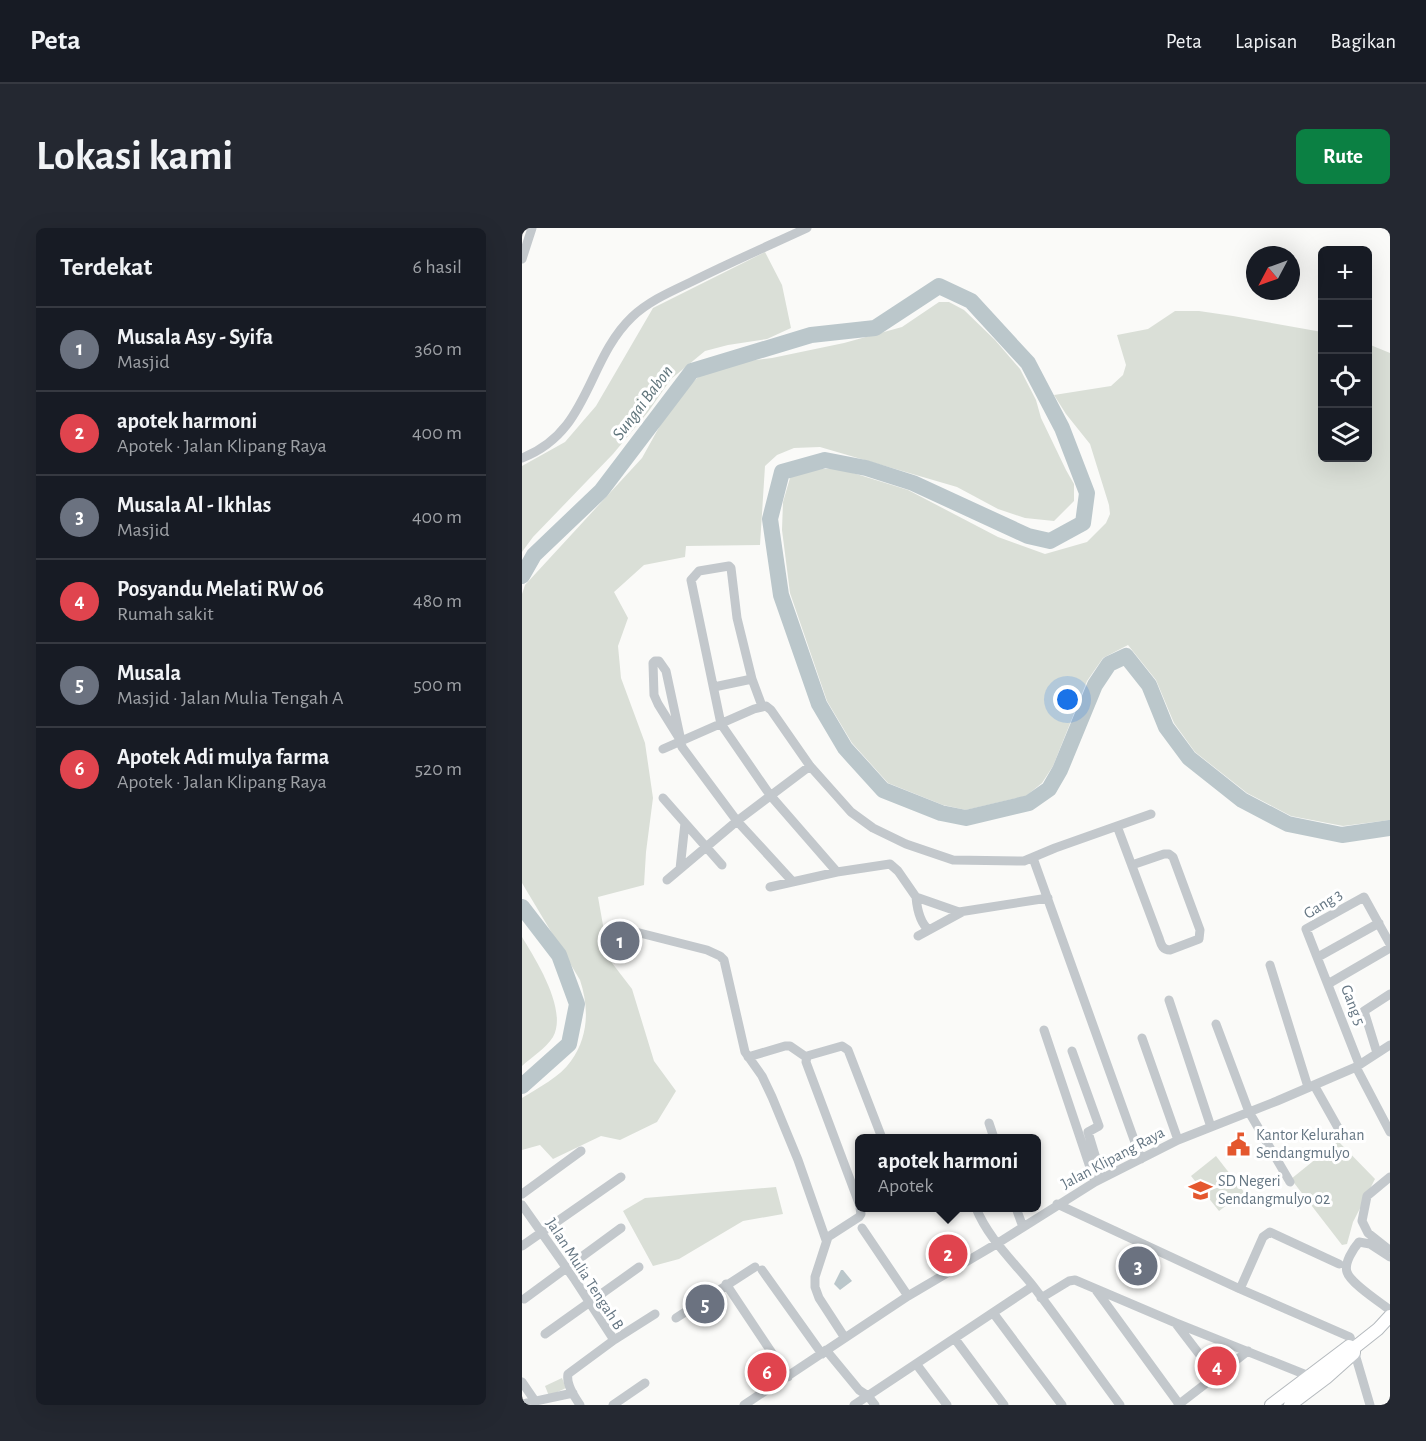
<!DOCTYPE html>
<html lang="id">
<meta charset="utf-8">
<style>
:root{--surface:#171b24;--page:#242831;--text:#f1f3f6;--muted:#9ea1a6;--line:#363941;--accent:#0b8043}
body{margin:0;font-family:"Alegreya Sans",sans-serif;background:var(--page);color:var(--text)}
.controls{position:absolute;right:18px;top:18px;display:grid;overflow:hidden;border-radius:9px;box-shadow:0 6px 24px #0002}
.controls button{width:54px;height:54px;display:grid;place-items:center;padding:0;border:0;border-bottom:2px solid var(--line);background:var(--surface);color:var(--text);font:30px sans-serif}
.compass{position:absolute;left:724px;top:18px;width:54px;height:54px;border-radius:50%;background:var(--surface);box-shadow:0 6px 24px #0002;rotate:229deg}
.you{position:absolute;left:546px;top:472px;width:21px;height:21px;margin:-15px;border:4px solid #fff;border-radius:50%;background:#1a73e8;box-shadow:0 0 0 9px #1a73e833}
.badge{display:grid;place-items:center;width:39px;height:39px;border-radius:50%;background:var(--accent);color:#fff;font-size:20px;font-weight:700}
.pin{position:absolute;translate:-50% -50%;border:3px solid #fff;box-shadow:0 2px 6px #0006}
.popup{position:absolute;left:333px;top:906px;width:186px;height:78px;box-sizing:border-box;display:grid;place-content:center;border-radius:9px;background:var(--surface);filter:drop-shadow(0 2px 4px #0005);font-size:20px;white-space:nowrap;color:var(--muted)}
.popup b{font-size:22px;color:var(--text)}
.popup::after{content:'';position:absolute;left:50%;top:100%;margin-left:-12px;border:12px solid transparent;border-top-color:var(--surface)}
.list{margin:0;padding:0;list-style:none}
h2{display:flex;justify-content:space-between;align-items:center;height:78px;margin:0;padding:0 24px;font-size:26px}
h2 small{font-size:20px;font-weight:400;color:var(--muted)}
.list li{display:grid;grid-template-columns:39px 1fr auto;gap:18px;align-items:center;box-sizing:border-box;height:84px;padding:0 24px;border-top:2px solid var(--line)}
.list b{display:block;font-size:22px;white-space:nowrap}
.list p{margin:0;font-size:20px;white-space:nowrap;color:var(--muted)}
.list em{font-size:20px;font-style:normal;color:var(--muted)}
.icon{flex:none;width:33px;height:33px;fill:none;stroke:currentColor;stroke-width:2;stroke-linecap:round;stroke-linejoin:round}
.map{position:relative;flex:none;width:868px;height:1177px;overflow:hidden;border-radius:9px}
header{display:flex;align-items:center;gap:36px;box-sizing:border-box;height:84px;padding:0 30px;background:var(--surface);border-bottom:2px solid var(--line)}
header strong{font-size:28px}
nav{display:flex;gap:33px;margin-inline-start:auto;font-size:21px}
.intro{display:flex;align-items:center;justify-content:space-between;box-sizing:border-box;height:144px;padding:0 36px}
h1{margin:0;font-size:42px}
.button{padding:15px 27px;border-radius:9px;background:var(--accent);color:#fff;font-size:21px;font-weight:700}
main{display:flex;gap:36px;padding:0 36px}
aside{flex:1;background:var(--surface);border-radius:9px;box-shadow:0 6px 24px #0002}
.map>svg:first-child{display:block}
.green{fill:#dadfd7}
.water{fill:#bbc7cb}
.lines{fill:none;stroke-linecap:round;stroke-linejoin:round}
.river{stroke:#bbc7cb;stroke-width:16}
.major-casing{stroke:#b5babe;stroke-width:14}
.minor{stroke:#c3c8cc;stroke-width:9}
.major{stroke:#fff;stroke-width:12}
.labels{text-anchor:middle;dominant-baseline:central;stroke-width:6;stroke-linejoin:round;paint-order:stroke}
.street-label{font-size:16px;fill:#657683;stroke:#fff}
.poi-label{font-size:16px;fill:#657683;stroke:#fff;text-anchor:start}
.water-label{font-size:18px;font-style:italic;fill:#60757c;stroke:#fff}
</style>
<header>
<strong>Peta</strong>
<nav><a>Peta</a><a>Lapisan</a><a>Bagikan</a></nav>
</header>
<div class="intro"><h1>Lokasi kami</h1><a class="button">Rute</a></div>
<main>
<aside>
<h2>Terdekat<small>6 hasil</small></h2>
<ul class="list">
<li><span class="badge" style="background:#6b7280">1</span><div><b>Musala Asy - Syifa</b><p>Masjid</p></div><em>360 m</em></li>
<li><span class="badge" style="background:#e0444e">2</span><div><b>apotek harmoni</b><p>Apotek · Jalan Klipang Raya</p></div><em>400 m</em></li>
<li><span class="badge" style="background:#6b7280">3</span><div><b>Musala Al - Ikhlas</b><p>Masjid</p></div><em>400 m</em></li>
<li><span class="badge" style="background:#e0444e">4</span><div><b>Posyandu Melati RW 06</b><p>Rumah sakit</p></div><em>480 m</em></li>
<li><span class="badge" style="background:#6b7280">5</span><div><b>Musala</b><p>Masjid · Jalan Mulia Tengah A</p></div><em>500 m</em></li>
<li><span class="badge" style="background:#e0444e">6</span><div><b>Apotek Adi mulya farma</b><p>Apotek · Jalan Klipang Raya</p></div><em>520 m</em></li>
</ul>
</aside>
<div class="map">
<svg width="868" height="1177" viewBox="0 0 868 1177">
<rect width="100%" height="100%" fill="#fafaf8"/>
<path class="green" d="M 243,24 L 260,57 L 269,100 L 245,111 L 206,117 L 183,123 L 149,151 L 126,184 L 91,226 L 11,309 L 0,324 L 0,238 L 43,214 L 74,178 L 131,80 Z
M 417,74 L 427,74 L 442,82 L 473,112 L 498,141 L 514,172 L 519,190 L 544,242 L 552,256 L 552,273 L 532,293 L 503,290 L 476,281 L 435,259 L 298,219 L 272,220 L 255,227 L 243,238 L 238,317 L 164,318 L 163,329 L 122,337 L 92,364 L 106,390 L 96,418 L 99,450 L 123,515 L 131,570 L 124,624 L 122,657 L 76,669 L 87,731 L 110,761 L 132,833 L 154,863 L 135,894 L 98,912 L 79,908 L 31,931 L 18,917 L 0,922 L 0,870 C 16,860 38,849 49,833 C 67,808 67,779 58,752 L 0,655 L 0,366 L 3,357 L 120,230 L 140,194 L 168,157 L 175,150 L 190,141 L 208,135 L 250,130 L 322,115 L 380,99 Z
M 653,83 L 677,83 L 711,88 L 800,104 L 800,230 L 846,230 L 846,116 L 868,125 L 868,592 L 821,598 L 769,588 L 725,565 L 673,524 L 652,495 L 634,452 L 606,417 L 581,430 L 565,453 L 531,538 L 520,555 L 504,568 L 444,582 L 421,577 L 366,555 L 330,515 L 305,473 L 268,365 L 260,302 L 261,274 L 270,243 L 315,240 L 386,262 L 476,309 L 523,326 L 565,314 L 584,295 L 588,286 L 587,277 L 568,216 L 544,186 L 532,167 L 589,158 L 601,147 L 604,137 L 595,107 L 626,101 Z
M 0,709 C 14,732 46,782 31,809 C 24,820 10,829 0,838 Z
M 816,913 L 853,951 L 831,994 L 825,1016 L 820,1017 L 769,951 Z
M 694,928 L 722,964 L 697,983 L 669,948 Z
M 254,959 L 261,986 L 221,993 L 157,1031 L 131,1038 L 101,983 L 123,970 Z
M 40,1150 L 44,1160 L 27,1168 L 23,1158 Z"/>
<path class="water" d="M 319,1042 L 321,1042 L 330,1053 L 318,1062 L 312,1056 Z"/>
<g class="lines">
<path class="river" d="M 0,348 L 12,327 L 79,263 L 170,143 L 289,107 L 353,100 L 417,58 L 449,73 L 506,135 L 540,200 L 565,265 L 561,295 L 528,313 L 506,308 L 391,255 L 344,240 L 303,232 L 260,244 L 248,291 L 259,367 L 297,476 L 323,520 L 361,562 L 419,585 L 444,590 L 507,575 L 527,561 L 538,542 L 573,457 L 587,436 L 604,428 L 627,457 L 644,499 L 667,530 L 720,572 L 766,596 L 820,607 L 868,600
M 0,679 L 37,727 L 55,776 L 47,816 L 0,858"/>
<defs>
<path id="major" d="M 749,1177 L 827,1118 L 832,1120
M 768,1177 L 804,1150 L 832,1125 L 832,1120 L 856,1101 L 868,1088"/>
</defs>
<use href="#major" class="major-casing"/>
<path class="minor" d="M 0,31 L 10,0
M 0,230 C 68,204 64,133 110,89 C 127,73 148,64 169,54 C 207,35 246,18 285,0
M 192,459 L 230,451
M 240,478 L 230,451 L 215,390 L 209,340 L 207,338 L 177,343 L 169,352 L 199,496 L 248,567 L 315,644
M 159,513 L 144,443 L 137,433 L 133,433 L 131,435 L 132,467 L 136,476 L 159,513 L 160,519 L 215,593 L 271,654
M 141,521 L 232,481 L 244,478 L 249,482 L 288,538 L 329,584 L 351,600 L 384,616 L 431,632 L 502,633 L 533,620 L 629,586
M 141,570 L 200,637
M 595,598 L 637,710 C 639,716 640,722 648,722 L 677,711 L 678,702 L 651,629 L 647,626 L 642,626 L 610,637
M 511,630 L 619,931
M 158,641 L 163,595
M 145,652 L 215,593 L 288,538
M 248,659 L 315,644 L 368,636 L 376,643 L 394,669 L 437,684 L 526,670
M 394,669 C 395,680 398,695 407,702
M 94,699 L 185,722 L 198,728 L 202,732 L 223,824 L 240,848 L 250,869 L 276,932 L 304,1012
M 396,708 L 440,684
M 796,729 L 857,695
M 748,737 L 786,859
M 806,756 L 868,720
M 647,772 L 689,899
M 694,796 L 727,884 L 768,954
M 522,802 L 573,954
M 620,810 L 656,912
M 550,823 L 577,898 L 566,904 L 580,950
M 855,825 L 842,783 L 868,766
M 226,829 L 263,818 L 268,818 L 284,829
M 837,836 L 784,701 L 842,669 L 868,716
M 834,839 L 868,904
M 792,857 L 819,905
M 467,895 L 472,910
M 0,966 L 59,923
M 535,976 L 718,1061 L 828,1109 L 848,1177
M 0,977 L 53,1052 L 92,1112 L 46,1146 C 44,1156 52,1168 58,1177
M 338,978 L 284,834 L 285,828 L 320,818 L 326,822 L 360,910
M 454,980 C 466,1010 491,1033 511,1058 C 541,1097 569,1138 598,1177
M 494,980 L 501,999
M 340,1000 L 386,1068
M 0,1018 L 99,949
M 866,1021 L 846,1005 L 840,993 L 845,968 L 868,949
M 868,1029 L 848,1016 L 837,1014 C 831,1021 822,1035 825,1044 C 828,1055 859,1075 868,1082
M 240,1042 L 300,1126
M 204,1056 L 266,1149
M 718,1061 L 741,1009 L 748,1004 L 817,1036
M 574,1062 L 657,1176
M 519,1070 L 547,1053 L 553,1052 L 654,1095 L 787,1148
M 2,1071 L 99,1000
M 472,1086 L 540,1177
M 154,1090 L 233,1039
M 655,1097 L 694,1148
M 23,1106 L 117,1039
M 323,1110 L 297,1070 L 293,1059 L 293,1049 L 306,1009 L 337,989 L 339,986 L 338,980
M 433,1111 L 482,1177
M 92,1112 L 133,1086
M 304,1122 L 337,1162 L 346,1168 L 353,1177
M 395,1137 L 425,1177
M 0,1154 L 13,1173
M 0,1176 L 51,1165
M 91,1177 L 123,1155
M 222,1177 L 386,1068 L 476,1015 L 573,954 L 656,912 L 755,873 L 834,839 L 868,817
M 332,1177 L 511,1058
M 656,1177 L 726,1123"/>
<use href="#major" class="major"/>
</g>
<defs>
<symbol id="civic-bare" viewBox="-9 -9 18 18"><path d="M-.6-6.5H3V-4.5H.6V-3L4-1V1h2V6H-6V1h2V-1L-.6-3ZM-1.2 2.5V6h2.4V2.5Z" fill="#e4572e" stroke="#fff" stroke-width="2.5" paint-order="stroke"/></symbol>
<symbol id="school-bare" viewBox="-9 -9 18 18"><path d="M0-5L7-2L0 1L-7-2ZM-4 1L0 2.5L4 1V4Q0 6-4 4Z" fill="#e4572e" stroke="#fff" stroke-width="2.5" paint-order="stroke"/></symbol>
</defs>
<g fill-rule="evenodd">
<use href="#civic-bare" x="700" y="900" width="33" height="33"/>
<use href="#school-bare" x="662" y="946" width="33" height="33"/>
</g>
<g class="labels">
<g class="street-label">
<text transform="translate(801 676) rotate(-32)">Gang 3</text>
<text transform="translate(831 777) rotate(69)">Gang 5</text>
<text transform="translate(591 930) rotate(-28)">Jalan Klipang Raya</text>
<text transform="translate(63 1046) rotate(57)">Jalan Mulia Tengah B</text>
</g>
<g class="poi-label">
<text x="734" y="907">Kantor Kelurahan<tspan x="734" dy="18">Sendangmulyo</tspan></text>
<text x="696" y="953">SD Negeri<tspan x="696" dy="18">Sendangmulyo 02</tspan></text>
</g>
<g class="water-label">
<text transform="translate(121 175) rotate(-53)">Sungai Babon</text>
</g>
</g>
</svg>
<div class="controls">
<button>+</button>
<button>−</button>
<button><svg class="icon" aria-label="locate" viewBox="0 0 24 24"><circle cx="12" cy="12" r="6"/><path d="M12 2v4M12 18v4M2 12h4M18 12h4"/></svg></button>
<button><svg class="icon" aria-label="layers" viewBox="0 0 24 24"><path d="M12 4l9 5-9 5-9-5zM3 14l9 5 9-5"/></svg></button>
</div>
<svg class="compass" viewBox="-18 -18 36 36"><path d="M0-13l5 13h-10z" fill="#e53935"/><path d="M0 13l5-13h-10z" fill="#9ea1a6"/></svg>
<div class="you"></div>
<div class="pin badge" style="left:98px;top:713px;background:#6b7280">1</div>
<div class="pin badge" style="left:426px;top:1026px;background:#e0444e">2</div>
<div class="popup"><b>apotek harmoni</b>Apotek</div>
<div class="pin badge" style="left:616px;top:1038px;background:#6b7280">3</div>
<div class="pin badge" style="left:695px;top:1138px;background:#e0444e">4</div>
<div class="pin badge" style="left:183px;top:1076px;background:#6b7280">5</div>
<div class="pin badge" style="left:245px;top:1144px;background:#e0444e">6</div>
</div>
</main>
